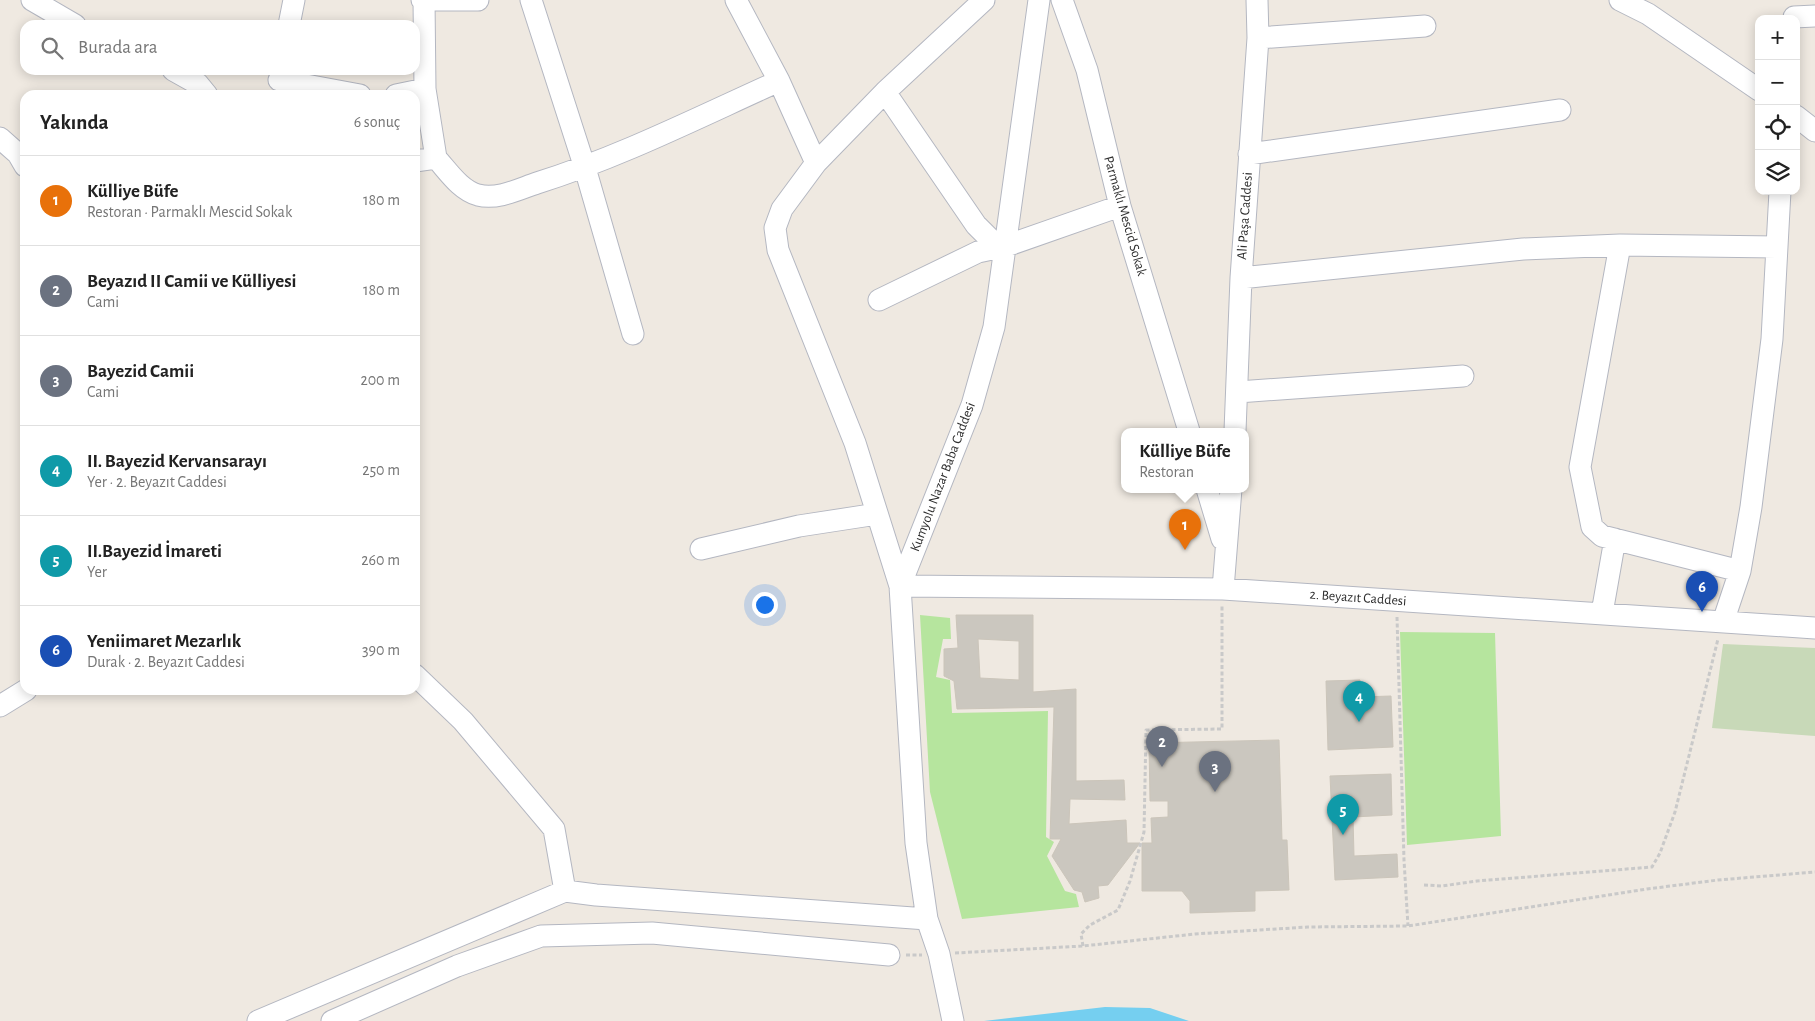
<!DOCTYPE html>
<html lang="tr">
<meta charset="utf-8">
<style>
:root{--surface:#fff;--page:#f6f6f6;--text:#222;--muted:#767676;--line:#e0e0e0;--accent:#4264fb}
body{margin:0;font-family:"Alegreya Sans",sans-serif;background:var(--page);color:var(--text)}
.controls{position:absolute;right:15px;top:15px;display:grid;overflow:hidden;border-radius:10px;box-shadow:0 2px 12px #0003}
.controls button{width:45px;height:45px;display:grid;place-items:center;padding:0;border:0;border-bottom:1px solid var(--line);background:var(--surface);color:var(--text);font:25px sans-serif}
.you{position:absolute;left:764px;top:604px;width:18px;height:18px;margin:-12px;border:4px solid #fff;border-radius:50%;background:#1a73e8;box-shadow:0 0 0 8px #1a73e833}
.badge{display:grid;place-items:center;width:32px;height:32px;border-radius:50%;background:var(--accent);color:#fff;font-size:16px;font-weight:700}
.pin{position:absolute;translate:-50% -41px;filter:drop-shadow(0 1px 2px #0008)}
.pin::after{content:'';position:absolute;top:26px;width:18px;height:15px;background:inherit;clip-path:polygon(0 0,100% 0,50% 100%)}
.popup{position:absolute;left:1121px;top:428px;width:128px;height:65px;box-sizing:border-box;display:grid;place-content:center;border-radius:10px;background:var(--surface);filter:drop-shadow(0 1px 4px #0005);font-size:16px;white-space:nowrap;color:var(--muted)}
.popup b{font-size:19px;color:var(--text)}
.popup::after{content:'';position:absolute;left:50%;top:100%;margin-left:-10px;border:10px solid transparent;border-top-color:var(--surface)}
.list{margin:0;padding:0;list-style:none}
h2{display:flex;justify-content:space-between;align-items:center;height:65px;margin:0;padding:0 20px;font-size:21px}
h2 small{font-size:16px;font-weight:400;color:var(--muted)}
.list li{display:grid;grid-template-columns:32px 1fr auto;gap:15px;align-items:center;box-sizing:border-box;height:90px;padding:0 20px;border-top:1px solid var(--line)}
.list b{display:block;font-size:19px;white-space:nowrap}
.list p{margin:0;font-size:16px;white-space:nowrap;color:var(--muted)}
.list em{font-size:16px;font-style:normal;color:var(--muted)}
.icon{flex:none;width:28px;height:28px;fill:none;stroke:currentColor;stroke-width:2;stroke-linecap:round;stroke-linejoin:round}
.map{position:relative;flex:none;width:1815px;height:1021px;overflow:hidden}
.search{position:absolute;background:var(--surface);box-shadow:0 2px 12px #0003;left:20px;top:20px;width:400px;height:55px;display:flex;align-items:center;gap:12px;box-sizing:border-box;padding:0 18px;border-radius:15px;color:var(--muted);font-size:19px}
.panel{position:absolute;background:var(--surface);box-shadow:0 2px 12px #0003;left:20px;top:90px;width:400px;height:605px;border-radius:15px}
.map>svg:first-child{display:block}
.green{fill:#b6e59e}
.cemetery{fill:#c8d9b8}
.water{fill:#75cff0}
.building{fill:#cbc7bf;stroke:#cbc5ba;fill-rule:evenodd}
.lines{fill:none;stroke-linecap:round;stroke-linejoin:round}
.minor-casing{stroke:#b4b7c1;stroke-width:23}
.path{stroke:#c9c9c9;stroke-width:3;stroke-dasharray:4 2.5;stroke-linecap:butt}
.minor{stroke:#fff;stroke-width:21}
.labels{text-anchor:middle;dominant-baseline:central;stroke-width:4;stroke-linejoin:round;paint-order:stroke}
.street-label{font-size:14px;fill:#2e2e2e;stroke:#fff}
</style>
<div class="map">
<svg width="1815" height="1021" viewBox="0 0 1815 1021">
<rect width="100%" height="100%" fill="#efe9e1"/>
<path class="green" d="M 920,615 L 950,618 L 951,639 L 943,639 L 936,677 L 950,680 L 952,713 L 1048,711 L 1046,837 L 1054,842 L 1047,856 L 1065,891 L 1076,894 L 1079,907 L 962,919 L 930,792 Z
M 1400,632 L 1495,633 L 1501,836 L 1407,845 Z"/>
<path class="cemetery" d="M 1723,644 L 1815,648 L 1815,736 L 1712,728 Z"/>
<path class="water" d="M 1105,1007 L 1150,1008 L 1189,1021 L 936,1021 L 984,1021 Z"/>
<path class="building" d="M 956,615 L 1033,615 L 1033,692 L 1076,689 L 1076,781 L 1124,780 L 1125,800 L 1070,799 L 1069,824 L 1126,820 L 1127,843 L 1140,843 L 1108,885 L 1098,886 L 1099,898 L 1085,902 L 1082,892 L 1074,890 L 1052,856 L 1061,839 L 1050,839 L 1054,707 L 957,709 L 954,681 L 944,676 L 944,649 L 958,648 ZM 978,639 L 1019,641 L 1019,680 L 980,678 Z
M 1360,680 L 1361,697 L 1391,696 L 1393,747 L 1328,750 L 1326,681 Z
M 1279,740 L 1282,840 L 1287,840 L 1289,890 L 1255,891 L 1255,911 L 1190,913 L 1190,901 L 1182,891 L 1142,891 L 1142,843 L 1152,843 L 1151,818 L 1168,817 L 1168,801 L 1150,801 L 1149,743 Z
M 1391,774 L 1392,815 L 1353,817 L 1354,856 L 1397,854 L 1398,877 L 1335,880 L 1330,776 Z"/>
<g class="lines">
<defs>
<path id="minor" d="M 32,0 L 75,25
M 422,0 L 478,0
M 424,0 L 425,89 L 436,158
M 531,0 L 585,168 L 633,334
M 736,0 L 779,81 L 816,163
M 1062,0 L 1087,70 L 1120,206 L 1189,431
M 1620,0 L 1648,14 L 1759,90
M 1794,17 L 1815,16
M 289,25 L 294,0
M 1258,38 L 1425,26
M 173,70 L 198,84 L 207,95
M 279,80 L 360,95
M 885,92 L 984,0
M 396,95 L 425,89
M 1796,116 L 1815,131
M 0,138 L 18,154 L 25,166
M 1249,154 L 1560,110
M 415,161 L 436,158 C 448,171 460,190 478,195 C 498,200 519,189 537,183 C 620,157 699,117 779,81
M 1620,245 L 1777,247
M 1241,278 L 1523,249 L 1620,245 L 1580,467 L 1592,527 L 1602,536 L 1740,571
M 879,300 L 978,252 L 1006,246 L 1120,206
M 1238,392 L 1463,376
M 1235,431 L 1241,278 L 1258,38 L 1257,0
M 1207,489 L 1222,539
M 701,549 L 799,526 L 877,514
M 900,586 L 1223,589 L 1815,628
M 900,586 L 855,443 L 778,250 L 775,228 L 782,209 L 816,163 L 885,92 L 976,225 L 990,239 L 1006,246
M 1223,589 L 1231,489
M 1602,613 L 1615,539
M 1723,622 L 1740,571 L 1751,507 L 1772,339 L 1780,191
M 415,675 L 463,721 L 554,829 L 565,891
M 0,706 L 26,690
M 258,1021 L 565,891 L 596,895 L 927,919
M 332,1021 L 457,966 L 541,936 L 652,933 L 889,955
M 953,1021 L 939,954 L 927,919 L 916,843 L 900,586 L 972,405 L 994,327 L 1039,0"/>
</defs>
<use href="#minor" class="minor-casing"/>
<path class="path" d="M 1397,617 L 1404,860 L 1408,926
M 1424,885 L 1442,886 L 1477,881 L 1652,867 L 1660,853 L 1675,812 L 1718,639
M 1083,946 L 1081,934 L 1090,925 L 1118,910 L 1130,881 L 1144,832 L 1146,730 L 1222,729 L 1222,605
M 955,953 L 1083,946 L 1195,934 L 1308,927 L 1408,926 L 1647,889 L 1718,880 L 1815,872
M 906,955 L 922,955"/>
<use href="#minor" class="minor"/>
</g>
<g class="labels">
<g class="street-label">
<text transform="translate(1125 216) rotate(74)">Parmaklı Mescid Sokak</text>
<text transform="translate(1245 216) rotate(-86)">Ali Paşa Caddesi</text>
<text transform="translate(943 477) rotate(-69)">Kumyolu Nazar Baba Caddesi</text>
<text transform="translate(1358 598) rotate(4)">2. Beyazıt Caddesi</text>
</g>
</g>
</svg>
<div class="controls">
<button>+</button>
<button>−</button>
<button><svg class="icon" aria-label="locate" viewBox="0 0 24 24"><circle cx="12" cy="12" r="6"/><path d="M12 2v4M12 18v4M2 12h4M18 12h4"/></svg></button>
<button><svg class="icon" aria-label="layers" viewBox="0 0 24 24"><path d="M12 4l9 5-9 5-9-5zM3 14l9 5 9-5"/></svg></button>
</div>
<div class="you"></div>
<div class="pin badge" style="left:1185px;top:550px;background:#e8710a">1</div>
<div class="popup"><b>Külliye Büfe</b>Restoran</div>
<div class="pin badge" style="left:1162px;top:767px;background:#6b7280">2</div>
<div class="pin badge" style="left:1215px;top:792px;background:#6b7280">3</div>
<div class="pin badge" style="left:1359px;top:722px;background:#0f9aa8">4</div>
<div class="pin badge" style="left:1343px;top:835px;background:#0f9aa8">5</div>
<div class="pin badge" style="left:1702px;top:612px;background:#1a4fb4">6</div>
<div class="search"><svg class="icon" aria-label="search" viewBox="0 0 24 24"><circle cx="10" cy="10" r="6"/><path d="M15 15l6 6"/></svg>Burada ara</div>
<section class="panel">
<h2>Yakında<small>6 sonuç</small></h2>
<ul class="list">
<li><span class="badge" style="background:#e8710a">1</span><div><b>Külliye Büfe</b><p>Restoran · Parmaklı Mescid Sokak</p></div><em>180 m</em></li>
<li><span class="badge" style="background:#6b7280">2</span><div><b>Beyazıd II Camii ve Külliyesi</b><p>Cami</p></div><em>180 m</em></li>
<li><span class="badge" style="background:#6b7280">3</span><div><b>Bayezid Camii</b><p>Cami</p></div><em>200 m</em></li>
<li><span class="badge" style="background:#0f9aa8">4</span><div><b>II. Bayezid Kervansarayı</b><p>Yer · 2. Beyazıt Caddesi</p></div><em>250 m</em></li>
<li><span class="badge" style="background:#0f9aa8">5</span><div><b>II.Bayezid İmareti</b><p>Yer</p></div><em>260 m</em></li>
<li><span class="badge" style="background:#1a4fb4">6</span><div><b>Yeniimaret Mezarlık</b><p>Durak · 2. Beyazıt Caddesi</p></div><em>390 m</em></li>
</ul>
</section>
</div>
